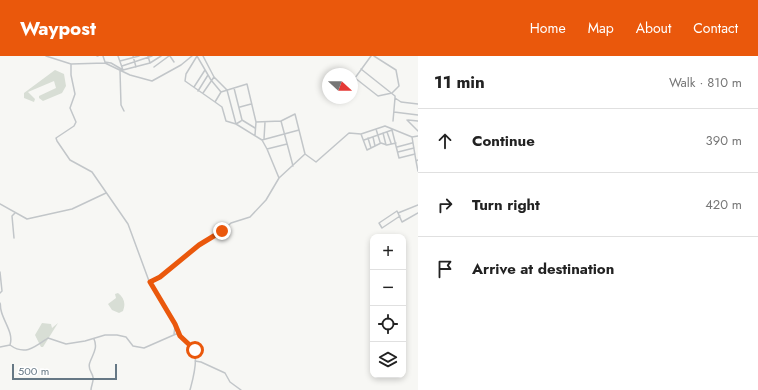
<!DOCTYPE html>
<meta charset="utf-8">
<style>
:root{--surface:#fff;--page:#f2f2f2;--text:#222;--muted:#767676;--line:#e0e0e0;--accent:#ea580c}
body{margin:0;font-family:Jost,sans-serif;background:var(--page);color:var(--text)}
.controls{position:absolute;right:12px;bottom:12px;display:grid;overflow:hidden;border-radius:8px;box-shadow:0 2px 6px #0003}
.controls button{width:36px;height:36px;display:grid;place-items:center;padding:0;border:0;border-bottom:1px solid var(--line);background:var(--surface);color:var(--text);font:20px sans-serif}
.compass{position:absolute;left:322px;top:12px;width:36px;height:36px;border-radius:50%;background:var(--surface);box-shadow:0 2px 6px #0003;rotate:111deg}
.scale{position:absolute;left:12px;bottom:10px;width:105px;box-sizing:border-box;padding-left:4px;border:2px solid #667885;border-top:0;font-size:11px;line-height:14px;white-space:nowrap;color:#667885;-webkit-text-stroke:3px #fff;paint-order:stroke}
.stop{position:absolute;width:12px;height:12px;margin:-9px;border:3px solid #ea580c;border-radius:50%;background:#fff}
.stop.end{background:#ea580c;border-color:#fff;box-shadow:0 1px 4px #0008}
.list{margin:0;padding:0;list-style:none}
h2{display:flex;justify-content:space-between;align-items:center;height:52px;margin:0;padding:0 16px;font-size:17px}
h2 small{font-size:13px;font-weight:400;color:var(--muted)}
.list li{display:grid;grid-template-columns:26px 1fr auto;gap:12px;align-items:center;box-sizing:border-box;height:64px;padding:0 16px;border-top:1px solid var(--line)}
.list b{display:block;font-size:15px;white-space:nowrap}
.list em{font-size:13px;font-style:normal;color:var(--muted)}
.icon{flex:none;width:22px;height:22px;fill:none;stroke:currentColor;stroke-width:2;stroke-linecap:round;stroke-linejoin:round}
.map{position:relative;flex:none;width:418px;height:334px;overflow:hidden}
header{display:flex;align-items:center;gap:24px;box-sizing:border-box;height:56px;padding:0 20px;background:var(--accent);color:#fff}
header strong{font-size:19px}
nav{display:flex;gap:22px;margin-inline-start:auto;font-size:14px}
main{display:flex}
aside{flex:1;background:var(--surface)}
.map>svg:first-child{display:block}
.green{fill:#d8ded5}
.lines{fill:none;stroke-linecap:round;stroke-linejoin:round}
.minor{stroke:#c2c6c9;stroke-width:1.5}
.route{stroke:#ea580c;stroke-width:5}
</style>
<header>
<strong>Waypost</strong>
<nav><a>Home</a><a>Map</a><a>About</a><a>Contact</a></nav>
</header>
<main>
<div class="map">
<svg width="418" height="334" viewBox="0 0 418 334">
<rect width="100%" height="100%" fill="#f7f7f4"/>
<path class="green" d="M 55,14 L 64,18 L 66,30 L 62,37 L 43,45 L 39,42 L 39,40 L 56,32 L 54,25 L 28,36 L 35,43 L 34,46 L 24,42 L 24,37 Z
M 118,237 C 124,242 126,247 123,255 L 119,257 L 112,254 L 108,248 L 116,242 L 115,238 Z
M 42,267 L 51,268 L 52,272 L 58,267 L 43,291 L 41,291 L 35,279 Z"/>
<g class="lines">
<path class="minor" d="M 46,0 L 71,8 L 71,19 L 75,38 L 70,52 L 76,66 L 74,70 L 56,82 L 57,85 L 70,104 L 92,116 L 128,168 L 149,225 L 175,268 L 180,280
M 97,0 L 98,0
M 103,0 L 105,6
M 118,0 L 123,14 L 150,7 L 148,0
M 133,0 L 136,11
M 170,0 L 174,6
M 197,0 L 186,18 L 185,25 L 215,46 L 221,36 L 247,28 L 256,66 L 255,79
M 197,0 L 211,24 L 221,36
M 203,0 L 214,21 L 227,34 L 236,68 L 262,84 L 267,93
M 120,5 L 139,0
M 105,7 L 105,6 L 111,7 L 123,14
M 150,7 L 161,0
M 71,8 L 105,7 L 130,19 L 152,25 L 181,9 L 192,0
M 122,10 L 152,0
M 154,11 L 169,0
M 361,13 L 395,40 L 395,42
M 120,15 L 121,49 L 124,55
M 355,22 L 371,0
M 353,25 L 355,22 L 378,40 L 392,37 L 399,30 L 396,14 L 374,0
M 194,31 L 205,14
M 234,32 L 242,64 L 255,72
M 198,35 L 208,19
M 203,37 L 214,21
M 215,46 L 222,51 L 226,65 L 236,68 L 241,65
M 240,51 L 251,48
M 394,56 L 418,59
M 407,64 L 418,75
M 408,64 L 418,65
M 393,65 L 395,42 L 401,46 L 418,48
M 256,66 L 281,65
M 376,73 L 380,86
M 387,76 L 391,87
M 383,77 L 386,89
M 361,78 L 367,94 L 381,87 L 387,89 L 396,87
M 373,81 L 375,90
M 412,81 L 416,105
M 368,82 L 371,92
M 264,83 L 265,66
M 262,84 L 299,74
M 364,84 L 392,74 L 399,102 L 415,98
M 397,91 L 412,87
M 398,96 L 414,92
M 305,98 L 316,106 L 349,77 L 361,78 L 385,70 L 412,81 L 418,80
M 418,104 L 416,105 L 418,115
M 279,122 L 267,93 L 287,88
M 0,148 L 27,163 L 72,153 L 106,137
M 418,149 L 398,157 L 402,166 L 418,157
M 398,157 L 397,155 L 379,167 L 382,172 L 400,160
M 14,182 L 12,160 L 15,157
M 0,216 L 2,235 L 0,237
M 151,226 L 160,221 L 192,194 L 222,175 L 231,167 L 250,161 L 266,144 L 279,122 L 305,98 L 295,58 L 281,65 L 293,110
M 0,247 C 1,249 0,251 1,254 C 3,265 14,277 10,289
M 174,278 L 175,270
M 0,291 L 10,289 C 25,300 35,291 48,282 L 66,288 L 85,285 L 105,279 L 117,279 L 126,281 L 133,290 L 144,292 L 176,278 C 203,290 196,311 190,334
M 195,305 L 201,306 L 225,317 L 230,326 L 241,334
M 91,334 C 91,330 94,325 93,321 C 92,316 87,313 90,306 C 93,298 98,292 94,283"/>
</g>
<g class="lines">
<path class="route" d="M 195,294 L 180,280 L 175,268 L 150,226 L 160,221 L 199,189 L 222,175"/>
</g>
</svg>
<div class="controls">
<button>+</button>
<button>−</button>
<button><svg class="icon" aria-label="locate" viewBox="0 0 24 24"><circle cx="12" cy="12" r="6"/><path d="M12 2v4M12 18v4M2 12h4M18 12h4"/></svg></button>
<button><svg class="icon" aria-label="layers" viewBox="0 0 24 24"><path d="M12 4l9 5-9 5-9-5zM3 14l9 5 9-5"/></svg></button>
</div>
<svg class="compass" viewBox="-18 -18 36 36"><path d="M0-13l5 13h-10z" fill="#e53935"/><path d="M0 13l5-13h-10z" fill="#767676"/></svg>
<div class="scale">500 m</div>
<div class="stop" style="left:195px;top:294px"></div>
<div class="stop end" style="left:222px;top:175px"></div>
</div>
<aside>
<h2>11 min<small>Walk · 810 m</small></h2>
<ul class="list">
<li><svg class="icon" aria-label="ahead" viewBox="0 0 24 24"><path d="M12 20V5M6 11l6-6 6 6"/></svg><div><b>Continue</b></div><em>390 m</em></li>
<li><svg class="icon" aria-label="right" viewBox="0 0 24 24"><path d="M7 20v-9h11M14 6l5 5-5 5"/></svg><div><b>Turn right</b></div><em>420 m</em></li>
<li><svg class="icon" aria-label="arrive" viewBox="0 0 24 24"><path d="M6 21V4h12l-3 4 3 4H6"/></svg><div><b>Arrive at destination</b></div></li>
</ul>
</aside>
</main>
